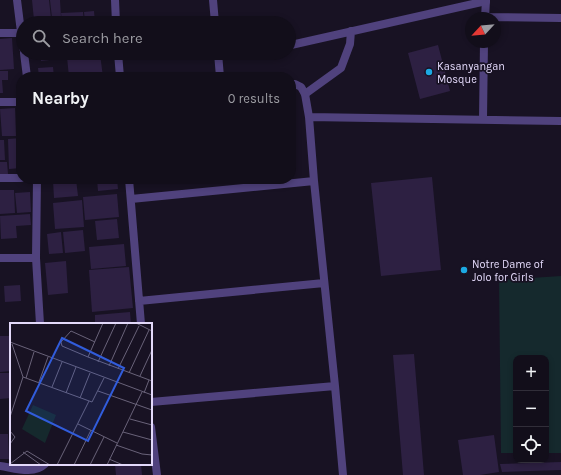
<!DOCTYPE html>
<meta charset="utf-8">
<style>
:root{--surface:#120e1a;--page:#1f1c27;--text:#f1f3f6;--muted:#9c9ca2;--line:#312e39}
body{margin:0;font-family:Karla,sans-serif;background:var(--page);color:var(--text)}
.controls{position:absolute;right:12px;bottom:12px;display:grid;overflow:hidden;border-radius:8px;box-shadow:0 2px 6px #0003}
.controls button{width:36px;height:36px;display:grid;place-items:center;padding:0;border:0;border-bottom:1px solid var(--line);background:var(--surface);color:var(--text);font:20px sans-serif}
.compass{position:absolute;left:465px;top:12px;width:36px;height:36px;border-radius:50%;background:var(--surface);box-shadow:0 2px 6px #0003;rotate:244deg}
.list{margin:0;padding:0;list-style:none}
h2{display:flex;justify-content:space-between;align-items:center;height:52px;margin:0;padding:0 16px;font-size:17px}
h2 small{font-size:13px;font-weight:400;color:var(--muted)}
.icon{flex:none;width:22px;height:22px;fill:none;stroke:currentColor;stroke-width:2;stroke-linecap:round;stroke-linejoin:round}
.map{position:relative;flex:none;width:561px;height:475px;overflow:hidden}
.search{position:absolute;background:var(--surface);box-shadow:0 2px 6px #0003;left:16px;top:16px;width:280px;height:44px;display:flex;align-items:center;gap:10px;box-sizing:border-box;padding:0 14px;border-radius:22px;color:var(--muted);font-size:15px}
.panel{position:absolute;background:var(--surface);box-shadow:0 2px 6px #0003;left:16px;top:72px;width:280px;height:112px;border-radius:16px}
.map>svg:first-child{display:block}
.green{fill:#15292d}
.building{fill:#2d2042}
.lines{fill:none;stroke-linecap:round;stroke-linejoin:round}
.lane{stroke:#50427d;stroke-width:8}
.street{stroke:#50427d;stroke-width:8}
.poi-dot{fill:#1ca9e3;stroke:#181223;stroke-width:1.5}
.labels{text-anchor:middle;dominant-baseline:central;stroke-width:3.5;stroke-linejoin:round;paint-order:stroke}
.poi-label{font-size:11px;fill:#e3d9fa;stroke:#181223;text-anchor:start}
.inset-road{fill:none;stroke:#696279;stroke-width:1}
.view{fill:#315cdb;fill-opacity:0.15;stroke:#315cdb;stroke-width:2}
.inset-edge{fill:none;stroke:#e3d9fa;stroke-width:2}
</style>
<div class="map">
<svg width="561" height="475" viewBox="0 0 561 475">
<rect width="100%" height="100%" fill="#181223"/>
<path class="green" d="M 561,276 L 561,453 L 546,453 L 546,358 L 516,358 L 516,453 L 501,453 L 499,280 Z"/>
<path class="building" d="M 32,0 L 49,0 L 51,18 L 34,20 Z
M 50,0 L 60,0 L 61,17 L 52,18 Z
M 94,11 L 95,23 L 85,23 L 84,12 Z
M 83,12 L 84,23 L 62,23 L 61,13 Z
M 59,20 L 60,23 L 36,23 L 36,22 Z
M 12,38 L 14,69 L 0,70 L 0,39 Z
M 438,45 L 450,91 L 420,99 L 408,53 Z
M 40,53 L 66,53 L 66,58 L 41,61 Z
M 67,53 L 100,54 L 103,77 L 69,77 L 67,57 L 82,55 L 67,56 Z
M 53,67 L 54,77 L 39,77 L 38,68 Z
M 0,71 L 8,71 L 8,80 L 2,80 L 3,93 L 0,93 Z
M 15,108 L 16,136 L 2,136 L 0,109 Z
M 21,138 L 21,168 L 9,169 L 8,139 Z
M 0,140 L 4,140 L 5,160 L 0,160 Z
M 0,162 L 7,162 L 8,174 L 0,174 Z
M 432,177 L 441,270 L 381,276 L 371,183 Z
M 76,179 L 78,196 L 54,198 L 53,181 Z
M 97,179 L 117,179 L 118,189 L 98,191 Z
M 0,190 L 14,190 L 15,213 L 0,214 Z
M 30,192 L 31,212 L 17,213 L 15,193 Z
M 117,194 L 119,217 L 85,220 L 83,197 Z
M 82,200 L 84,227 L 55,229 L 53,203 Z
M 30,214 L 31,225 L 16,226 L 17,238 L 1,239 L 0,216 Z
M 117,219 L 119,238 L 97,240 L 95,221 Z
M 83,230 L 85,251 L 65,253 L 63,232 Z
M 61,232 L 63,253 L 49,254 L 47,234 Z
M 124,244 L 126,266 L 91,269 L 89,247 Z
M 66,261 L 68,293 L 48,295 L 45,263 Z
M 129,267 L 133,308 L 92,312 L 89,270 Z
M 20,285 L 21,301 L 5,302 L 4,286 Z
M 130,312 L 131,324 L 95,324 L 95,315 Z
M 0,336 L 11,336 L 11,371 L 0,372 Z
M 414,354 L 424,475 L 403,475 L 393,355 Z
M 0,373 L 11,373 L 11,398 L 0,399 Z
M 0,434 L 8,434 L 9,459 L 0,459 Z
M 494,435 L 499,472 L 480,475 L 463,475 L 458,440 Z
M 561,462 L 561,470 L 502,472 L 500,464 Z
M 115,464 L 141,464 L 142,475 L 116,475 Z"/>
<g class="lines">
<path class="lane" d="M 291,45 L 486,1
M 305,94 L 341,68 L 350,44 L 351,31"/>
<path class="street" d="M 17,0 L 23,48
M 115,0 L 116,23
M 213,0 L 215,23
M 485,17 L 561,18
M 485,18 L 486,0
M 0,33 L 21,33
M 24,53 L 27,77
M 118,53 L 120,77
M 218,53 L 220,77
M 291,84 L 295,84 L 301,87 L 305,94 L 309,117 L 314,181 L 335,386 L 343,475
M 0,102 L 21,102
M 309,117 L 561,121
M 483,119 L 484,42
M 0,178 L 21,178
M 129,179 L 141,324
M 131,199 L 314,181
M 0,258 L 36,258 L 37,179
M 36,258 L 40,324
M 139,301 L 324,283
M 151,402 L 335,386
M 151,427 L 157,475
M 0,466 C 14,468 34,475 45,464"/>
</g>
<g class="poi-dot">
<circle cx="429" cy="72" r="4"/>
<circle cx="464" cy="270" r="4"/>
</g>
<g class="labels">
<g class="poi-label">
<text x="437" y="66">Kasanyangan<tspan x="437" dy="13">Mosque</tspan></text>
<text x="472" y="264">Notre Dame of<tspan x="472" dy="13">Jolo for Girls</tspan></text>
</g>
</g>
<g transform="translate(10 323)">
<rect width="142" height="142" fill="#181223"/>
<path d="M 23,82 L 46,92 L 35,120 L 12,106 Z" fill="#15292d"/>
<path class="inset-road" d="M 93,0 L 78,34 L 142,58M 126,0 L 142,8M 0,19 L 142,72M 2,21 L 13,54 L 82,79 L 94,55M 78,34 L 52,23 L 51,19 L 61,8 L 85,19M 88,39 L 106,0M 99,43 L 118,0M 108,46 L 129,3M 119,50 L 139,7M 130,53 L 142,27M 16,55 L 24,29M 29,59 L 38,34M 42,64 L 52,39M 88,68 L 142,87M 56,70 L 66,44M 134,70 L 139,57M 70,75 L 80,50M 0,94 L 13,54M 120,96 L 142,102M 68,101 L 107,120M 0,108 L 5,114 L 0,121M 113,109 L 142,117M 106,122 L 132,131 L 142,132M 13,129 L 31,142M 99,136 L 113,142M 0,141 L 17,128 L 40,142M 47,142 L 79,78M 64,142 L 81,107M 80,142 L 94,114M 97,142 L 132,69"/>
<path class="view" d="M 52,15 L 114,45 L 78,118 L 16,88 Z"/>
<rect width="142" height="142" class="inset-edge"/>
</g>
</svg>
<div class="controls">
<button>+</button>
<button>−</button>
<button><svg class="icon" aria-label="locate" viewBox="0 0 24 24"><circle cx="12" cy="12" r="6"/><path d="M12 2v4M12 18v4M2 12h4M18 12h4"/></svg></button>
</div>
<svg class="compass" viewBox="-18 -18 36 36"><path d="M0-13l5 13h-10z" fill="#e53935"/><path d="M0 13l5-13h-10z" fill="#9c9ca2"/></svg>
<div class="search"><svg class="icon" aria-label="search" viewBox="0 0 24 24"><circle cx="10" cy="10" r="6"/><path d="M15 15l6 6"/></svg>Search here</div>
<section class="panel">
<h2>Nearby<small>0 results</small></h2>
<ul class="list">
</ul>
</section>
</div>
